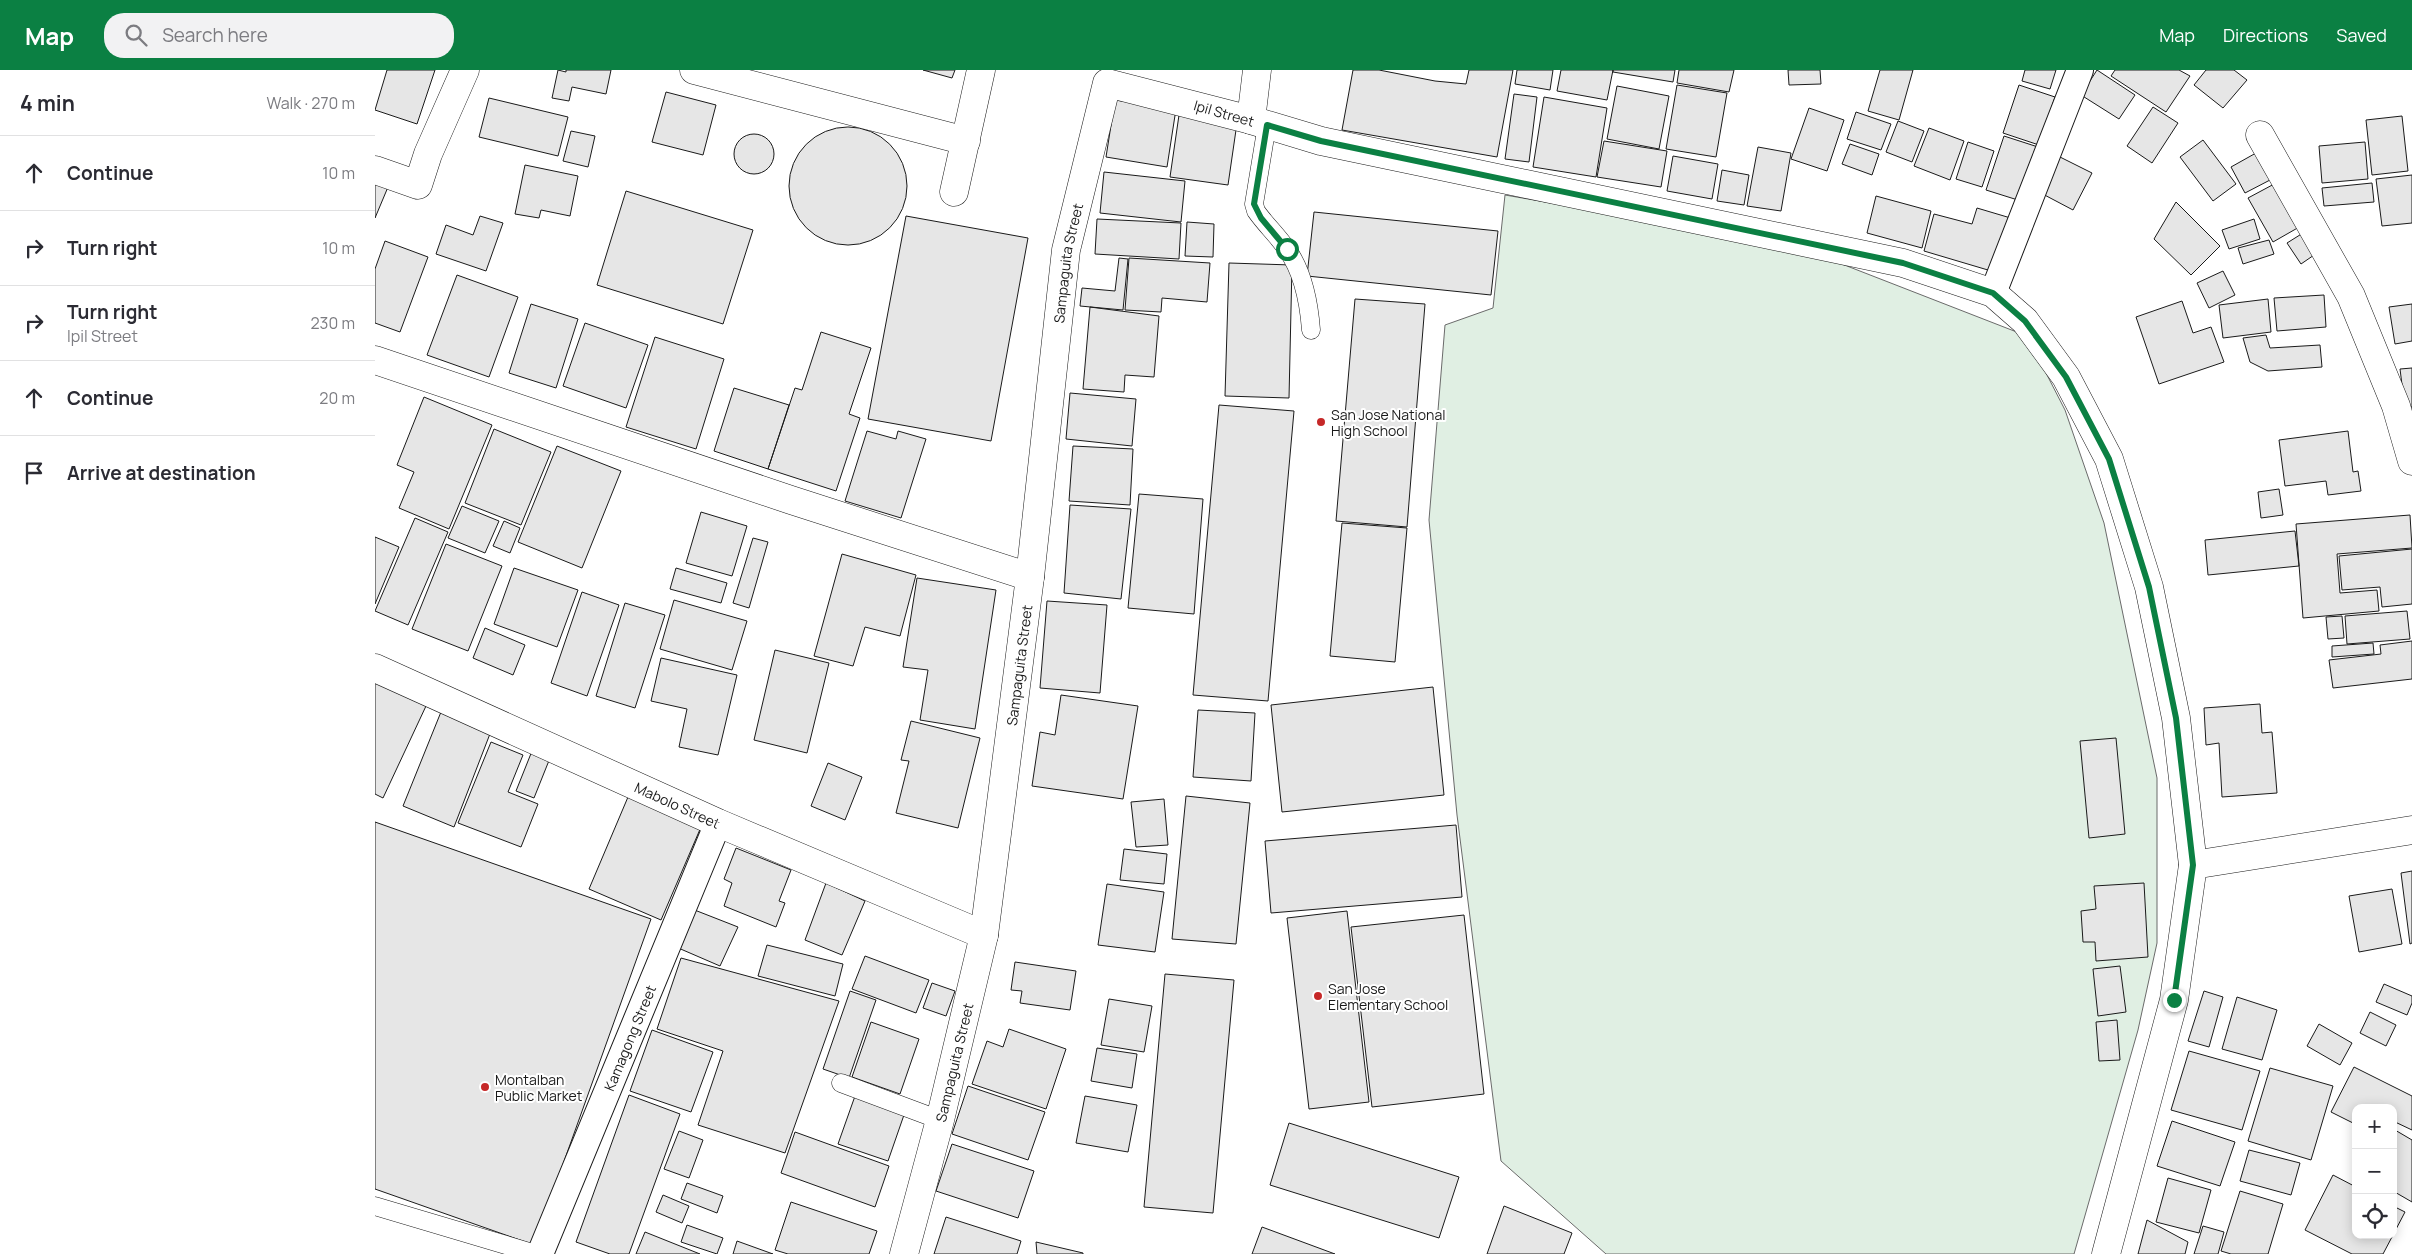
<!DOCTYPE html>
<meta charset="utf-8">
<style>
:root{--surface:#fff;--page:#f2f2f3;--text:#2b2b33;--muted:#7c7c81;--line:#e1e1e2;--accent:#0b8043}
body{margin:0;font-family:Manrope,sans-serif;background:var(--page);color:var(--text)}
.controls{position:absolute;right:15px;bottom:15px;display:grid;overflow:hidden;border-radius:10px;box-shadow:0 2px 12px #0003}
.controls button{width:45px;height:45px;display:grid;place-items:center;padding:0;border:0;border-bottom:1px solid var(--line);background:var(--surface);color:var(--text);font:25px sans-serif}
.stop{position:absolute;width:15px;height:15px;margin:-11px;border:4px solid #0b8043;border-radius:50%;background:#fff}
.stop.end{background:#0b8043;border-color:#fff;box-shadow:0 1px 5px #0008}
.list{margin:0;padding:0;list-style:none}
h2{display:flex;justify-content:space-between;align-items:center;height:65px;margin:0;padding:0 20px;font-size:21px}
h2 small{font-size:16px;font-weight:400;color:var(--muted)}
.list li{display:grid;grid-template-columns:32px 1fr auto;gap:15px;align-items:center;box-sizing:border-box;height:75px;padding:0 20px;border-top:1px solid var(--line)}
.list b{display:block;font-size:19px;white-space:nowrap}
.list p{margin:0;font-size:16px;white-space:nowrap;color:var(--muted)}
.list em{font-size:16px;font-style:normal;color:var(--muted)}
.icon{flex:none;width:28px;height:28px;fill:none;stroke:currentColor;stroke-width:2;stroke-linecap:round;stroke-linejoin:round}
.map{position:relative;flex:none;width:2037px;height:1184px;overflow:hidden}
header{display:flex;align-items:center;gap:30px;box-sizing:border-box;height:70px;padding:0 25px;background:var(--accent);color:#fff}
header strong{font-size:24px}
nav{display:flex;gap:28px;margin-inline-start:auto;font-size:18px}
.search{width:350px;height:45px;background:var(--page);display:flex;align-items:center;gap:12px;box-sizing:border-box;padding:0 18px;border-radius:20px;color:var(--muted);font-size:19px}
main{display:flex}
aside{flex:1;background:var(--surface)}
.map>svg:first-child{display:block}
.grass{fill:#e0efe3;stroke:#6a6a6a}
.building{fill:#e6e6e6;stroke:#1a1a1a}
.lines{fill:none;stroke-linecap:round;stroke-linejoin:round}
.service-casing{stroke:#1a1a1a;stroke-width:19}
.pedestrian-casing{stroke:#1a1a1a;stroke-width:28}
.minor-casing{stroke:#1a1a1a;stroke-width:29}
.tertiary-casing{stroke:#1a1a1a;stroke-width:29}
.service{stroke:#fff;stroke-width:18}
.pedestrian{stroke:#fff;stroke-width:26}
.minor{stroke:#fff;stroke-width:28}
.tertiary{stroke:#fff;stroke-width:28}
.route{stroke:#0b8043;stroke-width:6}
.poi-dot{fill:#c62828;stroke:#fff;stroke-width:2}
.labels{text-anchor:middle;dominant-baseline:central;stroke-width:4;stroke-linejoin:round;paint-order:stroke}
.street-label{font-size:14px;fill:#1a1a1a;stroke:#fff}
.poi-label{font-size:14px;fill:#1a1a1a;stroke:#fff;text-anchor:start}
</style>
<header>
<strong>Map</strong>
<div class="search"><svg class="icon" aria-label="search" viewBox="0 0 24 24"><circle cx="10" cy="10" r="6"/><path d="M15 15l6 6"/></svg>Search here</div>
<nav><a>Map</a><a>Directions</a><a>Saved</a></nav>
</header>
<main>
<aside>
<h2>4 min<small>Walk · 270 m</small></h2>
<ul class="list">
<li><svg class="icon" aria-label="ahead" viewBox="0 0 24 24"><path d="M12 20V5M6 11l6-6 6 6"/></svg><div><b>Continue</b></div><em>10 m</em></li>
<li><svg class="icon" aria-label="right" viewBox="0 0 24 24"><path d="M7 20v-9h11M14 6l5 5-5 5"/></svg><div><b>Turn right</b></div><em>10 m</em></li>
<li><svg class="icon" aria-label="right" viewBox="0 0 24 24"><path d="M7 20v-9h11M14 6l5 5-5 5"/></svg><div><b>Turn right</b><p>Ipil Street</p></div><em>230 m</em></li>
<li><svg class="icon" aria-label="ahead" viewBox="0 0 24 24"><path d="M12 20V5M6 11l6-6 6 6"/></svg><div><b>Continue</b></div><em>20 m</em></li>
<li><svg class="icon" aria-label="arrive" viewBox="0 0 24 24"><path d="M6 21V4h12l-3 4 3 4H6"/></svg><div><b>Arrive at destination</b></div></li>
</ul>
</aside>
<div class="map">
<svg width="2037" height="1184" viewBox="0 0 2037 1184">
<rect width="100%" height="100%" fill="#fff"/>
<path class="grass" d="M 1130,125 L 1418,175 L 1652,266 L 1690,340 L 1729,453 L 1782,708 L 1782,873 L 1763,960 L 1699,1184 L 1231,1184 L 1126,1091 L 1082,745 L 1054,450 L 1070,255 L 1118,238 Z"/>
<path class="building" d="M 12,0 L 60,0 L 42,54 L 0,40 Z
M 183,0 L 191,2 L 191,0 L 236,0 L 231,24 L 197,17 L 194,31 L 177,28 Z
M 548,0 L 580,0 L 577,8 Z
M 978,0 L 1004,0 L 1060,11 L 1091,14 L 1094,0 L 1138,0 L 1122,87 L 967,60 Z
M 1142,0 L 1178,0 L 1175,20 L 1140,14 Z
M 1186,0 L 1238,0 L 1232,30 L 1182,21 Z
M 1238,0 L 1300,0 L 1298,12 L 1238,2 Z
M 1304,0 L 1359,0 L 1354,22 L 1302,13 Z
M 1413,0 L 1445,0 L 1446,14 L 1414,15 Z
M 1505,0 L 1538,0 L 1524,50 L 1493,41 Z
M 1650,0 L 1681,0 L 1675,19 L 1647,11 Z
M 1722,0 L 1760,25 L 1744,49 L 1706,25 Z
M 1740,0 L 1804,0 L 1815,6 L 1791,42 L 1736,6 Z
M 1831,0 L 1859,0 L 1872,10 L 1848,38 L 1819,15 Z
M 1302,15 L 1352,23 L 1341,87 L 1291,79 Z
M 1644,15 L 1680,27 L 1664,75 L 1628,63 Z
M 1242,16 L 1294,26 L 1284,79 L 1232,69 Z
M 291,22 L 341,35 L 328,85 L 277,72 Z
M 1139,24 L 1162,27 L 1154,92 L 1130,89 Z
M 1169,27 L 1232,38 L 1221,107 L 1158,97 Z
M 114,28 L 193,47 L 183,86 L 104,67 Z
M 740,30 L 801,39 L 792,97 L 731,87 Z
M 1778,37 L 1803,53 L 1777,93 L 1752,76 Z
M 1434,38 L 1469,50 L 1452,101 L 1416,89 Z
M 1481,42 L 1516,54 L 1506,80 L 1472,69 Z
M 804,45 L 862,53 L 853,115 L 795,107 Z
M 2027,46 L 2033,101 L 1997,105 L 1991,50 Z
M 1523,51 L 1549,61 L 1537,92 L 1511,82 Z
M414 116a59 59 0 1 1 118 0a59 59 0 1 1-118 0Z
M 1554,58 L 1589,71 L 1575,110 L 1539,96 Z
M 196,61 L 220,66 L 213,97 L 188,91 Z
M359 84a20 20 0 1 1 40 0a20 20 0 1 1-40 0Z
M 1629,66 L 1663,77 L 1646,131 L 1611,120 Z
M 1828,70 L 1861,114 L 1838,131 L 1805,87 Z
M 1229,71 L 1292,81 L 1286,117 L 1222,107 Z
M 1593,72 L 1619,81 L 1607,117 L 1581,109 Z
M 1990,72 L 1993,109 L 1947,113 L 1944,76 Z
M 1475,74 L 1504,84 L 1497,105 L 1467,94 Z
M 1383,77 L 1416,83 L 1406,141 L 1372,136 Z
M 1881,83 L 1895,110 L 1870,123 L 1856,97 Z
M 1681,85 L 1717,103 L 1698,140 L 1662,121 Z
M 1298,86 L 1343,94 L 1337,129 L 1292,121 Z
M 150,95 L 203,106 L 195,146 L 166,140 L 164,148 L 140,144 Z
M 1347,100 L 1374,105 L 1369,135 L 1342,131 Z
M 729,102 L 810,111 L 806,152 L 725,143 Z
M 2037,105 L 2037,153 L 2007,156 L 2001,109 Z
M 0,111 L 13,117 L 0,148 Z
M 1901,113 L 1926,156 L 1898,172 L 1873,128 Z
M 1997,113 L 1999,132 L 1949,136 L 1947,118 Z
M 251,121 L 378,160 L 348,254 L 222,215 Z
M 1501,126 L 1556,141 L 1547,178 L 1492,163 Z
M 1801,132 L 1845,176 L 1816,205 L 1779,169 Z
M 1602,138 L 1639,149 L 1623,203 L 1549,181 L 1559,144 L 1597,154 Z
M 939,142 L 1123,161 L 1116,225 L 932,206 Z
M 105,146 L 128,153 L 111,201 L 61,184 L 71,155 L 98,165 Z
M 531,146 L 653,168 L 616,371 L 493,349 Z
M 722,149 L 806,153 L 804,189 L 720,184 Z
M 1879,149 L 1885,169 L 1854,179 L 1847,160 Z
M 812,152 L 839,154 L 838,187 L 810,186 Z
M 1928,163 L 1942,183 L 1926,194 L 1912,173 Z
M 1894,170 L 1899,184 L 1868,194 L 1863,178 Z
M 10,171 L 53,187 L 25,262 L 0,253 L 0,199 Z
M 744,188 L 753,189 L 748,240 L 705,236 L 707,218 L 740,221 Z
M 754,188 L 835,193 L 832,232 L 787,228 L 786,242 L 750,240 Z
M 854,193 L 917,195 L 914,328 L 850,326 Z
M 1848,201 L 1860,225 L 1834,238 L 1822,213 Z
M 82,205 L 143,227 L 114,307 L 52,285 Z
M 1949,225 L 1951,257 L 1902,261 L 1899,228 Z
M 980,229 L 1050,234 L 1032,457 L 961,451 Z
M 1893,229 L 1896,262 L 1848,268 L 1844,235 Z
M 1807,231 L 1818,263 L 1836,257 L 1849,292 L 1784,314 L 1761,247 Z
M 156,234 L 203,249 L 181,318 L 134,303 Z
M 2037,234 L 2037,271 L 2020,274 L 2014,237 Z
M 715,237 L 784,246 L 779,307 L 750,305 L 749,322 L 708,319 Z
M 210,253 L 273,275 L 251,338 L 188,316 Z
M 446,262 L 496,278 L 474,344 L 485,348 L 461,421 L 393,399 L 420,318 L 427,320 Z
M 1891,265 L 1895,278 L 1945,275 L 1947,297 L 1893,301 L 1875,292 L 1868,268 Z
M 280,267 L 349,289 L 321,379 L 251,357 Z
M 2037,298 L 2037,337 L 2030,338 L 2025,299 Z
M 359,318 L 414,335 L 393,399 L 339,381 Z
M 695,323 L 761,329 L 757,376 L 691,369 Z
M 49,327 L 117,355 L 74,459 L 24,438 L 39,402 L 22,395 Z
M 844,335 L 919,341 L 893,631 L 818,625 Z
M 119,359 L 176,382 L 146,455 L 90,433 Z
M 492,361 L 521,369 L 523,361 L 551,369 L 526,448 L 470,431 Z
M 1973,361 L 1978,402 L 1983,401 L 1986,421 L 1953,425 L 1951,411 L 1910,416 L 1904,370 Z
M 182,376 L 246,401 L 207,498 L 143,472 Z
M 698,376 L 758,379 L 755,435 L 694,431 Z
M 1904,419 L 1908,445 L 1886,448 L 1883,422 Z
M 764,424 L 828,429 L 819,544 L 753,538 Z
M 695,435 L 756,439 L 746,529 L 689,523 Z
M 87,436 L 124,451 L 110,483 L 73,468 Z
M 326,442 L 372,456 L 357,506 L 311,493 Z
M 2035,445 L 2037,478 L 1962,484 L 1965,523 L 2002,520 L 2004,541 L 1928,548 L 1921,454 Z
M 40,448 L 73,462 L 33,555 L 0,541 Z
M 129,451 L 145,458 L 135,483 L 118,476 Z
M 967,453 L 1032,458 L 1020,592 L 955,586 Z
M 1920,461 L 1924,496 L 1833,505 L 1830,470 Z
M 0,467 L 24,477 L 0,534 Z
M 378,468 L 393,472 L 374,538 L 358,533 Z
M 71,474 L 127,496 L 93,581 L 37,559 Z
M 2037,479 L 2037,534 L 2007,537 L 2005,517 L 1967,520 L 1964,486 Z
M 467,484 L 541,505 L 525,566 L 490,557 L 478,596 L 439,586 Z
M 139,498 L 203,520 L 182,577 L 119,554 Z
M 301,498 L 352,513 L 346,533 L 295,519 Z
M 542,508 L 621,520 L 600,659 L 545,650 L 553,600 L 528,597 Z
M 207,522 L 244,535 L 212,626 L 176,613 Z
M 299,530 L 372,551 L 357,600 L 285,579 Z
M 672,531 L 732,535 L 725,623 L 665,618 Z
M 250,533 L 290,545 L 260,638 L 221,626 Z
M 2032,541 L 2035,569 L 1972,574 L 1970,546 Z
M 1967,546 L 1969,568 L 1953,569 L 1951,547 Z
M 110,558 L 150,575 L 138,605 L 98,588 Z
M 2037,571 L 2037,609 L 1958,618 L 1954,590 L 2006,584 L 2005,575 Z
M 1998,573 L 1999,584 L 1957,587 L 1957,576 Z
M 400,580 L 454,593 L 432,683 L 379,670 Z
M 286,588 L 362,605 L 343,685 L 304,677 L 312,639 L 276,631 Z
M 0,612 L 51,636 L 8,728 L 0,724 Z
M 1058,617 L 1069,725 L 907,742 L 896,635 Z
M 686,625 L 763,636 L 748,729 L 657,716 L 665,662 L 680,665 Z
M 70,632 L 118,656 L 79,757 L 28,736 Z
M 1885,634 L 1887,663 L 1897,662 L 1902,723 L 1847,727 L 1844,673 L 1831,675 L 1829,638 Z
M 823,640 L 880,643 L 876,711 L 818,707 Z
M 536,651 L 605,668 L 583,758 L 521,743 L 534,691 L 526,690 Z
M 1741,668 L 1750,764 L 1714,768 L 1705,671 Z
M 116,672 L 148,685 L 133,722 L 163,734 L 146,777 L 83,753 Z
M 159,676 L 177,683 L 159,728 L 141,721 Z
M 453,693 L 487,707 L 470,750 L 436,736 Z
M 811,726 L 875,733 L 861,874 L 797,869 Z
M 253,727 L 326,757 L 286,850 L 214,819 Z
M 789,729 L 793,775 L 761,777 L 756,732 Z
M 0,752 L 276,849 L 159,1175 L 0,1119 Z
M 1081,755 L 1087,827 L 896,843 L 890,771 Z
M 361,778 L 416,800 L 404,831 L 410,833 L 401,857 L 349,836 L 357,813 L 349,809 Z
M 749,779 L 792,784 L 789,814 L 745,810 Z
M 2037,801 L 2037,873 L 2035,874 L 2026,803 Z
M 451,813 L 490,831 L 467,885 L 430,870 Z
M 1769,813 L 1773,887 L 1721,891 L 1720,872 L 1708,872 L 1706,841 L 1721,839 L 1719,816 Z
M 732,814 L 789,822 L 780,882 L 723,875 Z
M 2017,819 L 2027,874 L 1984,882 L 1974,826 Z
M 317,839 L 363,857 L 345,896 L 301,877 Z
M 972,841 L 994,1032 L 934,1039 L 912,848 Z
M 1089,845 L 1109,1024 L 997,1037 L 976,857 Z
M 392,875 L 468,894 L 460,926 L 383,906 Z
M 490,886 L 554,910 L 541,943 L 477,919 Z
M 306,888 L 464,931 L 410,1083 L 323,1055 L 348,981 L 282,959 Z
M 640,892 L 701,901 L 695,940 L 645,933 L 647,921 L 636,920 Z
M 1745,896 L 1751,942 L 1723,946 L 1718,899 Z
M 790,904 L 859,910 L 838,1143 L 769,1137 Z
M 557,913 L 580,921 L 571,946 L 548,938 Z
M 2009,914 L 2037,926 L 2037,933 L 2032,945 L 2001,932 Z
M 475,921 L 501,930 L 474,1008 L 448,999 Z
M 1829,921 L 1848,927 L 1834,977 L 1813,971 Z
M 1862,927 L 1902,940 L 1887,990 L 1847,979 Z
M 734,929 L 777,936 L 769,982 L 726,975 Z
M 1995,942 L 2021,955 L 2011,976 L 1985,963 Z
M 1742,950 L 1745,990 L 1724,991 L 1721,952 Z
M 496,952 L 544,969 L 525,1024 L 477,1007 Z
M 1944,954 L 1977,973 L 1965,995 L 1932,976 Z
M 634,959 L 691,979 L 671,1039 L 597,1014 L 612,971 L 628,977 Z
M 277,960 L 338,982 L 316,1042 L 255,1021 Z
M 722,978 L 762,984 L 757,1018 L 716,1011 Z
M 1814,981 L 1885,1001 L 1867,1060 L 1796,1040 Z
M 1979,997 L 2037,1026 L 2037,1060 L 2018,1051 L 2018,1038 L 1992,1038 L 1988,1035 L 1987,1038 L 1981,1038 L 1978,1053 L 1956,1042 Z
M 1895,998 L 1958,1016 L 1936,1090 L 1873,1071 Z
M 593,1016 L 670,1042 L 653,1090 L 577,1064 Z
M 254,1025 L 305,1044 L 254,1184 L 235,1184 L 201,1172 Z
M 480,1026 L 530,1042 L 513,1091 L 463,1074 Z
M 710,1026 L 762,1035 L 753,1082 L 701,1073 Z
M 1797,1051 L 1860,1072 L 1845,1116 L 1782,1096 Z
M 914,1053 L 1084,1107 L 1064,1168 L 895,1115 Z
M 2020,1060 L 2037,1070 L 2037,1132 L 2018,1121 Z
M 304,1061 L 328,1070 L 314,1108 L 289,1099 Z
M 420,1062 L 514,1096 L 500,1137 L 406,1103 Z
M 577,1074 L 659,1101 L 643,1148 L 561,1121 Z
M 1874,1080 L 1925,1093 L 1916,1125 L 1865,1111 Z
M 1958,1105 L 1981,1117 L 1981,1165 L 2018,1165 L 2008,1184 L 1977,1184 L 1930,1160 Z
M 1793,1108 L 1836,1120 L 1824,1163 L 1781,1152 Z
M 312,1113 L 348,1126 L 342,1143 L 306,1129 Z
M 1865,1121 L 1908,1134 L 1893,1184 L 1856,1184 L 1846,1181 Z
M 288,1125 L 314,1136 L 307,1153 L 281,1142 Z
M 416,1132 L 502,1161 L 494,1184 L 413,1184 L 400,1180 Z
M 1129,1136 L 1197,1163 L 1189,1184 L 1112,1184 Z
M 2018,1136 L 2030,1142 L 2018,1165 Z
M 571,1147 L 646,1171 L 642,1184 L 559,1184 Z
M 1772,1150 L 1813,1172 L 1810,1184 L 1763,1184 Z
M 312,1155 L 348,1168 L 342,1184 L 306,1172 Z
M 1828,1156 L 1849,1162 L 1843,1184 L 1819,1184 Z
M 887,1157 L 960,1184 L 877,1184 Z
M 270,1162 L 325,1184 L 261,1184 Z
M 362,1171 L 398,1184 L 358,1184 Z
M 661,1172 L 708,1183 L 708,1184 L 662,1184 Z"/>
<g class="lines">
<defs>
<path id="service" d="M 892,55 L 879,134 L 881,141 C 890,154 902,165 911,178 C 928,201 934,233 936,260
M 466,1013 L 565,1050
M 0,1136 L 161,1184"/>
<g id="pedestrian">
<path d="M 1618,223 L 1705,0"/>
<path id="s1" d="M 165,1184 L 343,753"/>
</g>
<g id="minor">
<path d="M 319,0 L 591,71"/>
<path d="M 876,50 L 946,71 L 1528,193 L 1618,223 L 1650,251 L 1691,307 L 1734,389 L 1774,517 L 1801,648 L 1818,795 L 1799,930 L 1731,1184"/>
<path d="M 1885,65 L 1976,226 L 2021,336 L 2037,391"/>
<path d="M 0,100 L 43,115 L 53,84 L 90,0"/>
<path d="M 579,122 L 606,0"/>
<path d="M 0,290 L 416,430 L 655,507"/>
<path id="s2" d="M 0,598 L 343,753 L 609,865"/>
<path d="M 1818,795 L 2037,760"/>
</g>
<g id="tertiary">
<path id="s3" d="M 529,1184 L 565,1050 L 609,865 L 655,507 L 691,180 L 732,13 L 876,50 L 882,0"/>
</g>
</defs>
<use href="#service" class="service-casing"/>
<use href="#pedestrian" class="pedestrian-casing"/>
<use href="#minor" class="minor-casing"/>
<use href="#tertiary" class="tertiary-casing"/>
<use href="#service" class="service"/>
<use href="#pedestrian" class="pedestrian"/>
<use href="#minor" class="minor"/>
<use href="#tertiary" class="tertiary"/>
</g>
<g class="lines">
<path class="route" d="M 912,179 L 886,148 L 879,134 L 892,55 L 946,71 L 1528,193 L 1618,223 L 1650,251 L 1691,307 L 1734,389 L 1774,517 L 1801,648 L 1818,795 L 1799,930"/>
</g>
<g class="poi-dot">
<circle cx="946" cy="352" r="5"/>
<circle cx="943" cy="926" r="5"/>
<circle cx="110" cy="1017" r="5"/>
</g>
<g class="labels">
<g class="street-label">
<text transform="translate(849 43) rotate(16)">Ipil Street</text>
<text stroke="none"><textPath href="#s3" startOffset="1006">Sampaguita Street</textPath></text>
<text stroke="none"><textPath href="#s3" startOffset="601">Sampaguita Street</textPath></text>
<text stroke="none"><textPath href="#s2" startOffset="332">Mabolo Street</textPath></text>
<text stroke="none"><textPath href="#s1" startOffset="234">Kamagong Street</textPath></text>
<text stroke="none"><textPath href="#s3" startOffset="198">Sampaguita Street</textPath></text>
</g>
<g class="poi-label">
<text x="956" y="344">San Jose National<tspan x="956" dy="16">High School</tspan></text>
<text x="953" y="918">San Jose<tspan x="953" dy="16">Elementary School</tspan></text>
<text x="120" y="1009">Montalban<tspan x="120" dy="16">Public Market</tspan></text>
</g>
</g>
</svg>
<div class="controls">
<button>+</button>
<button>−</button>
<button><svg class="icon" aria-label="locate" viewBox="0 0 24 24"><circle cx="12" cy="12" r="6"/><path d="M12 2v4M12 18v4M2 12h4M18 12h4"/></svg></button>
</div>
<div class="stop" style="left:912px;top:179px"></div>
<div class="stop end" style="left:1799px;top:930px"></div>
</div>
</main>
